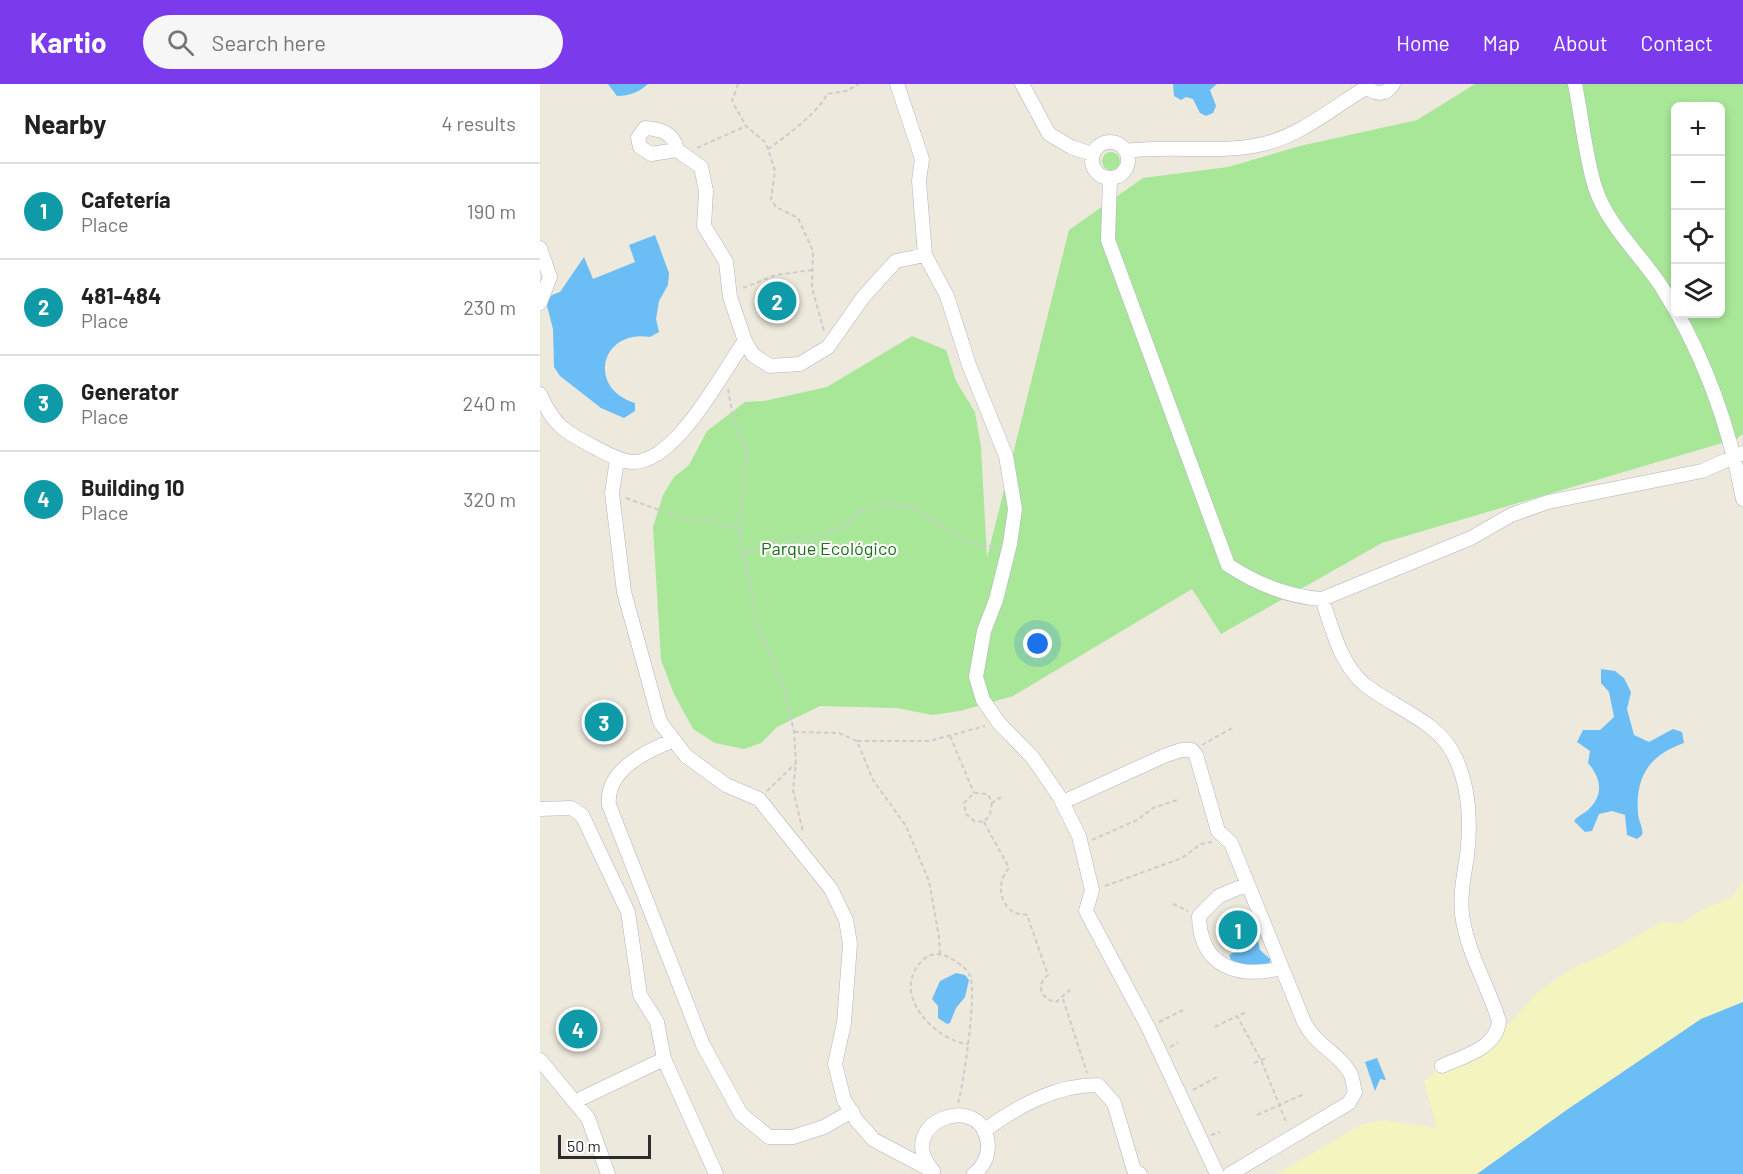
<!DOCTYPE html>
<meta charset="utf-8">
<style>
:root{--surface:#fff;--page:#f6f6f6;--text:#222;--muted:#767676;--line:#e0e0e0;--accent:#7c3aed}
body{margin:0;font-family:Barlow,sans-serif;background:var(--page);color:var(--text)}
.controls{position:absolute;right:18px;top:18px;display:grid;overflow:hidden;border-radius:9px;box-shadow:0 3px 9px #0003}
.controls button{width:54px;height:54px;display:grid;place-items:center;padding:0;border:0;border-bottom:2px solid var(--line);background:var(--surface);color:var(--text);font:30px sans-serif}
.scale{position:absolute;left:18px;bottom:15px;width:93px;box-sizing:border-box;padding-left:6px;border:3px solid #2c2c2c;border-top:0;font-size:16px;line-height:21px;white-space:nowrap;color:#2c2c2c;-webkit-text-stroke:4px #fff;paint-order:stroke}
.you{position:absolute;left:498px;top:560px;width:21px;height:21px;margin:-15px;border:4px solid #fff;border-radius:50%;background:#1a73e8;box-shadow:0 0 0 9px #1a73e833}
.badge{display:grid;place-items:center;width:39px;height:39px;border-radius:50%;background:var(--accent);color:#fff;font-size:20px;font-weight:700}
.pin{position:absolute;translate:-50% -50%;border:3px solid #fff;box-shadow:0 2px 6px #0006}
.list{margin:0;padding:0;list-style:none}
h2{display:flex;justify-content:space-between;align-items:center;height:78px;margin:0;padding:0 24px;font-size:26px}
h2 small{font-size:20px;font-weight:400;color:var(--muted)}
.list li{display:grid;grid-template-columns:39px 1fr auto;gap:18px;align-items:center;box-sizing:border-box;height:96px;padding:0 24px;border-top:2px solid var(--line)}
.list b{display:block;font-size:22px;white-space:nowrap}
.list p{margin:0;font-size:20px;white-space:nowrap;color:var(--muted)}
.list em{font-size:20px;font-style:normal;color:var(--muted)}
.icon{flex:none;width:33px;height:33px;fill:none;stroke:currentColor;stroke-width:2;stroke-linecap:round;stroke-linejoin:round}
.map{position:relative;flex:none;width:1203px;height:1090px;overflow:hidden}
header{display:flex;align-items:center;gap:36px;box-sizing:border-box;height:84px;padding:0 30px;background:var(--accent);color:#fff}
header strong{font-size:28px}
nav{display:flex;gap:33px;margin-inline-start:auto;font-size:21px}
.search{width:420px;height:54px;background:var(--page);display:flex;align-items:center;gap:15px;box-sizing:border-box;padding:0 21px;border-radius:33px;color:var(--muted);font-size:22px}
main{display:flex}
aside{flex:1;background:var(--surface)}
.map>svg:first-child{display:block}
.green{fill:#a7e797;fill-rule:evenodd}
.sand{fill:#f4f4bf}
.water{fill:#6bbdf5}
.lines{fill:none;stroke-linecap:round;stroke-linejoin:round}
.minor-casing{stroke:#b2b2c0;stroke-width:15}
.path{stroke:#ccc;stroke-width:2;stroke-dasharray:4.5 3;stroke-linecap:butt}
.minor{stroke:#fff;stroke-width:14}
.labels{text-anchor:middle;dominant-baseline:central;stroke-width:4.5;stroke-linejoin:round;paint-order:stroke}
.park-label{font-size:18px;fill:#1c6e17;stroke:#fff}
</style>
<header>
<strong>Kartio</strong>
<div class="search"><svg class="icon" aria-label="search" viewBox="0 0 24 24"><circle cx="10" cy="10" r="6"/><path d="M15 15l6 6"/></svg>Search here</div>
<nav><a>Home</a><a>Map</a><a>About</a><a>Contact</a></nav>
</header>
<main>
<aside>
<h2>Nearby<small>4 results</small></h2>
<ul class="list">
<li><span class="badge" style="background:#0f9aa8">1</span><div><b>Cafetería</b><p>Place</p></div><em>190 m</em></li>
<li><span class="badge" style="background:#0f9aa8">2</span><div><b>481-484</b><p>Place</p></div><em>230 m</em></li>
<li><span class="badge" style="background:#0f9aa8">3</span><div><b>Generator</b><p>Place</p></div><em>240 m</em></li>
<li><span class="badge" style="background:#0f9aa8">4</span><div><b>Building 10</b><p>Place</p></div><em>320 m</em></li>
</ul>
</aside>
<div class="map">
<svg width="1203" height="1090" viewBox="0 0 1203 1090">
<rect width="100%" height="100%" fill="#eee9dd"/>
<path class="green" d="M 935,0 L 1203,0 L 1203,350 L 1196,355 L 842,459 L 681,550 L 652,505 L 473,612 L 420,627 L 392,631 L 357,624 L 280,622 L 237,643 L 221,659 L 204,665 L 175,659 L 153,645 L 134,610 L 121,576 L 113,443 L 123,411 L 134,393 L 149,381 L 167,347 L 205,318 L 224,317 L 287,303 L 372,252 L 406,266 L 416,297 L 435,328 L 441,363 L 447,474 L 529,146 L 603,94 L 688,83 L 760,62 L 877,36 ZM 1136,22 L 1180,22 L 1180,230 L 1136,230 Z
M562 77a9 9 0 1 1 18 0a9 9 0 1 1-18 0Z"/>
<path class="sand" d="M 1203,796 L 1203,918 L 1161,935 L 1028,1025 L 937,1090 L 737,1090 L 821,1041 L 841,1036 L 897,1044 L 884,997 L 968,941 L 997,909 L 1029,886 L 1066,870 L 1122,838 L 1140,840 L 1163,825 L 1193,813 Z"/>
<path class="water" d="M 68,0 L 108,0 C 99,8 90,12 77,12 Z
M 633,0 L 677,0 L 670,6 L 676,22 L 673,29 L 666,32 L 660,29 L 653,15 L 646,13 L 641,16 L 634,12 Z
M 115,151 L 129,189 L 128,201 L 119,217 L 116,235 L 119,248 L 110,253 C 61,245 46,304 95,319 L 95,327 L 84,334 L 61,324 L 20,292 L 14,283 L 13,245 L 6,218 L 12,211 L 20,208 L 44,173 L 53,195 L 95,178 L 89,161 Z
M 1061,585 L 1075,587 L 1084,594 L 1091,608 L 1087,625 L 1094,651 L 1109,658 L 1133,645 L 1142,648 L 1144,659 C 1110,671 1095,692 1098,729 C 1098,737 1104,744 1102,751 L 1097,755 L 1087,751 L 1085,731 L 1072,727 L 1059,730 L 1052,747 L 1045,748 L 1034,737 C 1038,731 1043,731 1049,725 C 1064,710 1061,694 1048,679 L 1050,667 L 1037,658 L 1043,646 L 1060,646 L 1074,633 L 1069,608 L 1061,599 Z
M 718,857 L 720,866 L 730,875 L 730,880 L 721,886 L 691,876 L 689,871 Z
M 416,889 L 425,891 L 429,896 L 425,913 L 416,924 L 410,939 L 407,940 L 398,934 L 398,922 L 392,915 L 400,897 Z
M 1203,918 L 1203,1090 L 937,1090 L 1028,1025 L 1161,935 Z
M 837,974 L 846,996 L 840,995 L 835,1007 L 825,978 Z"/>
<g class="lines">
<defs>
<path id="minor" d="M 357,0 L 382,75 L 379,97 L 385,171 L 407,212 L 429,281 L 466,372 L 475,425 L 470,460 L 456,516 L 444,547 L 436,593 L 443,616 L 459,639 L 493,674 L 519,712 L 539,752 L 552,806 L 546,827 L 608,943 L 677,1090
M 482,0 L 509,50 L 531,63 L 552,70
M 826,0 C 833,12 846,12 853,0
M 1035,0 C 1042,34 1045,71 1055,103 C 1067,141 1100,170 1121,202 C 1162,266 1189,341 1203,415
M552 76a18 18 0 1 1 36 0a18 18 0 1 1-36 0Z
M 586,67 C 630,61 683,70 723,60 C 760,52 795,22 827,3
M 570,95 L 568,156 L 688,481 C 717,500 748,513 782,515 L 931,454 L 971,431 L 1008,418 L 1162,387 L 1203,369
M 0,164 L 10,193 L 0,219
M 205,257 L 213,271 L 230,282 L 260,280 L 288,263 L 324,212 L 356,177 L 385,171
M 0,310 C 13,341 25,348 54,363 C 66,369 78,377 92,378 C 136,380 182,288 205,257 L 190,213 L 186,178 L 164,142 L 166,107 L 161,83 L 137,66 C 134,49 121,45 105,44 L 98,54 L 100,63 L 111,70 L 137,66
M 77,375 L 72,409 L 84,508 L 120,638 L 146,672 L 186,701 L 219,715 L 291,805 L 306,836 L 310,860 L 304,939 L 295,980 L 304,1016 L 317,1037 L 334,1056 L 393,1087
M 782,515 C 792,544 800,579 824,600 C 851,622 897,637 913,669 C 929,699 931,738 927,772 C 924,792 920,809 922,830 C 927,869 948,901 959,937 C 957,964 924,972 902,982
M 132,657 C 106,667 65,687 69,721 L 163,961 L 201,1030 L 229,1053 L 253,1053 L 284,1043 L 312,1027
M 523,718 L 624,672 L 641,666 L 652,666 L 656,671 L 678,747 L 691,759 L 764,938 C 777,963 798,968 810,989 C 813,994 813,1002 815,1008 L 809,1019 L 690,1090
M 0,725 L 31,724 L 42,731 L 88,828 L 100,911 L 117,938 L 124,975 L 176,1090
M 708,800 L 679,812 L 659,832 C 660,883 698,895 742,884
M 0,976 L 48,1034 L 68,1090
M 36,1017 L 124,975
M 444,1047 C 478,1022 515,1001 558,1001 L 574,1019 L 594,1086 L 600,1090
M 393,1087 C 351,1038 445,1004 448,1062 C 448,1073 443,1083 434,1090"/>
</defs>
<use href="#minor" class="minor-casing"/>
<path class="path" d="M 198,0 L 192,17 L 206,42 L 225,58 L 228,65 L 235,87 L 231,115 L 236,123 L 258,134 L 273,167 L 272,204 L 284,247
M 157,64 L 206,42
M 228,65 C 244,54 280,27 287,10 L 306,7 L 319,0
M 203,204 L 236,191 L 272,186
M 188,305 L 194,338 L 207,367 L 200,428 L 201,460 L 219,546 L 245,606 L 254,648 L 256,679 L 253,706 L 263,748
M 86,414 L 147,436 L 167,436 L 200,445
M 203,471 L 238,456 L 273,456 L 309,439 L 321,427 L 340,420 L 371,422 L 428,459 L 458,463
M 254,648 L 299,649 L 317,657
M 410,652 L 434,709
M 662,661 L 694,643
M 227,707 L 255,680
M 452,719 L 450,730 L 444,738 L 434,737 L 426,730 L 424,719 L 434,709 L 448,710 L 452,719 L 461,713
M 444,738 L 469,784 C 457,798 458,817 474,829 L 487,831 L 508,891 C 495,901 501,915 516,918 L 531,905
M 552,756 L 597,736 L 613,724 L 637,716
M 565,802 L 642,774 L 661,760 L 672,758
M 633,820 L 648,827
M 400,870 L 399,853 L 389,797 L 366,742 L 333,696 L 317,657 L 389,657 L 445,642
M 523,915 L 547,989
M 705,929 L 697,932 L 721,976 L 747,1040
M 619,938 L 643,926
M 675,943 L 697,932
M 630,963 L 638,959
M 714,979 L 728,973
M 653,1006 L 677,993
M 418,1019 C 424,998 437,909 430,892 C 427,884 417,878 410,874 C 402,869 392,868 384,875 C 348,907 393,956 428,960
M 717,1031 L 764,1010
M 671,1051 L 680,1048"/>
<use href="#minor" class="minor"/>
</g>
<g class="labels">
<g class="park-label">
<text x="289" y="464">Parque Ecológico</text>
</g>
</g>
</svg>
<div class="controls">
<button>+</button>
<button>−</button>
<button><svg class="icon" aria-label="locate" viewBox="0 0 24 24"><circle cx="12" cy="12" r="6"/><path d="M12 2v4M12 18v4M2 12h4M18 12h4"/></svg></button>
<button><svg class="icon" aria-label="layers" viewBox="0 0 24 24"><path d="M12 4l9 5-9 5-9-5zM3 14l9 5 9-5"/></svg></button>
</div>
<div class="scale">50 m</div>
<div class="you"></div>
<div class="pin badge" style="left:698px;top:846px;background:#0f9aa8">1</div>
<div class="pin badge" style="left:237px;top:217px;background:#0f9aa8">2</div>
<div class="pin badge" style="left:64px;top:638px;background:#0f9aa8">3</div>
<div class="pin badge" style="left:38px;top:945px;background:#0f9aa8">4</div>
</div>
</main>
